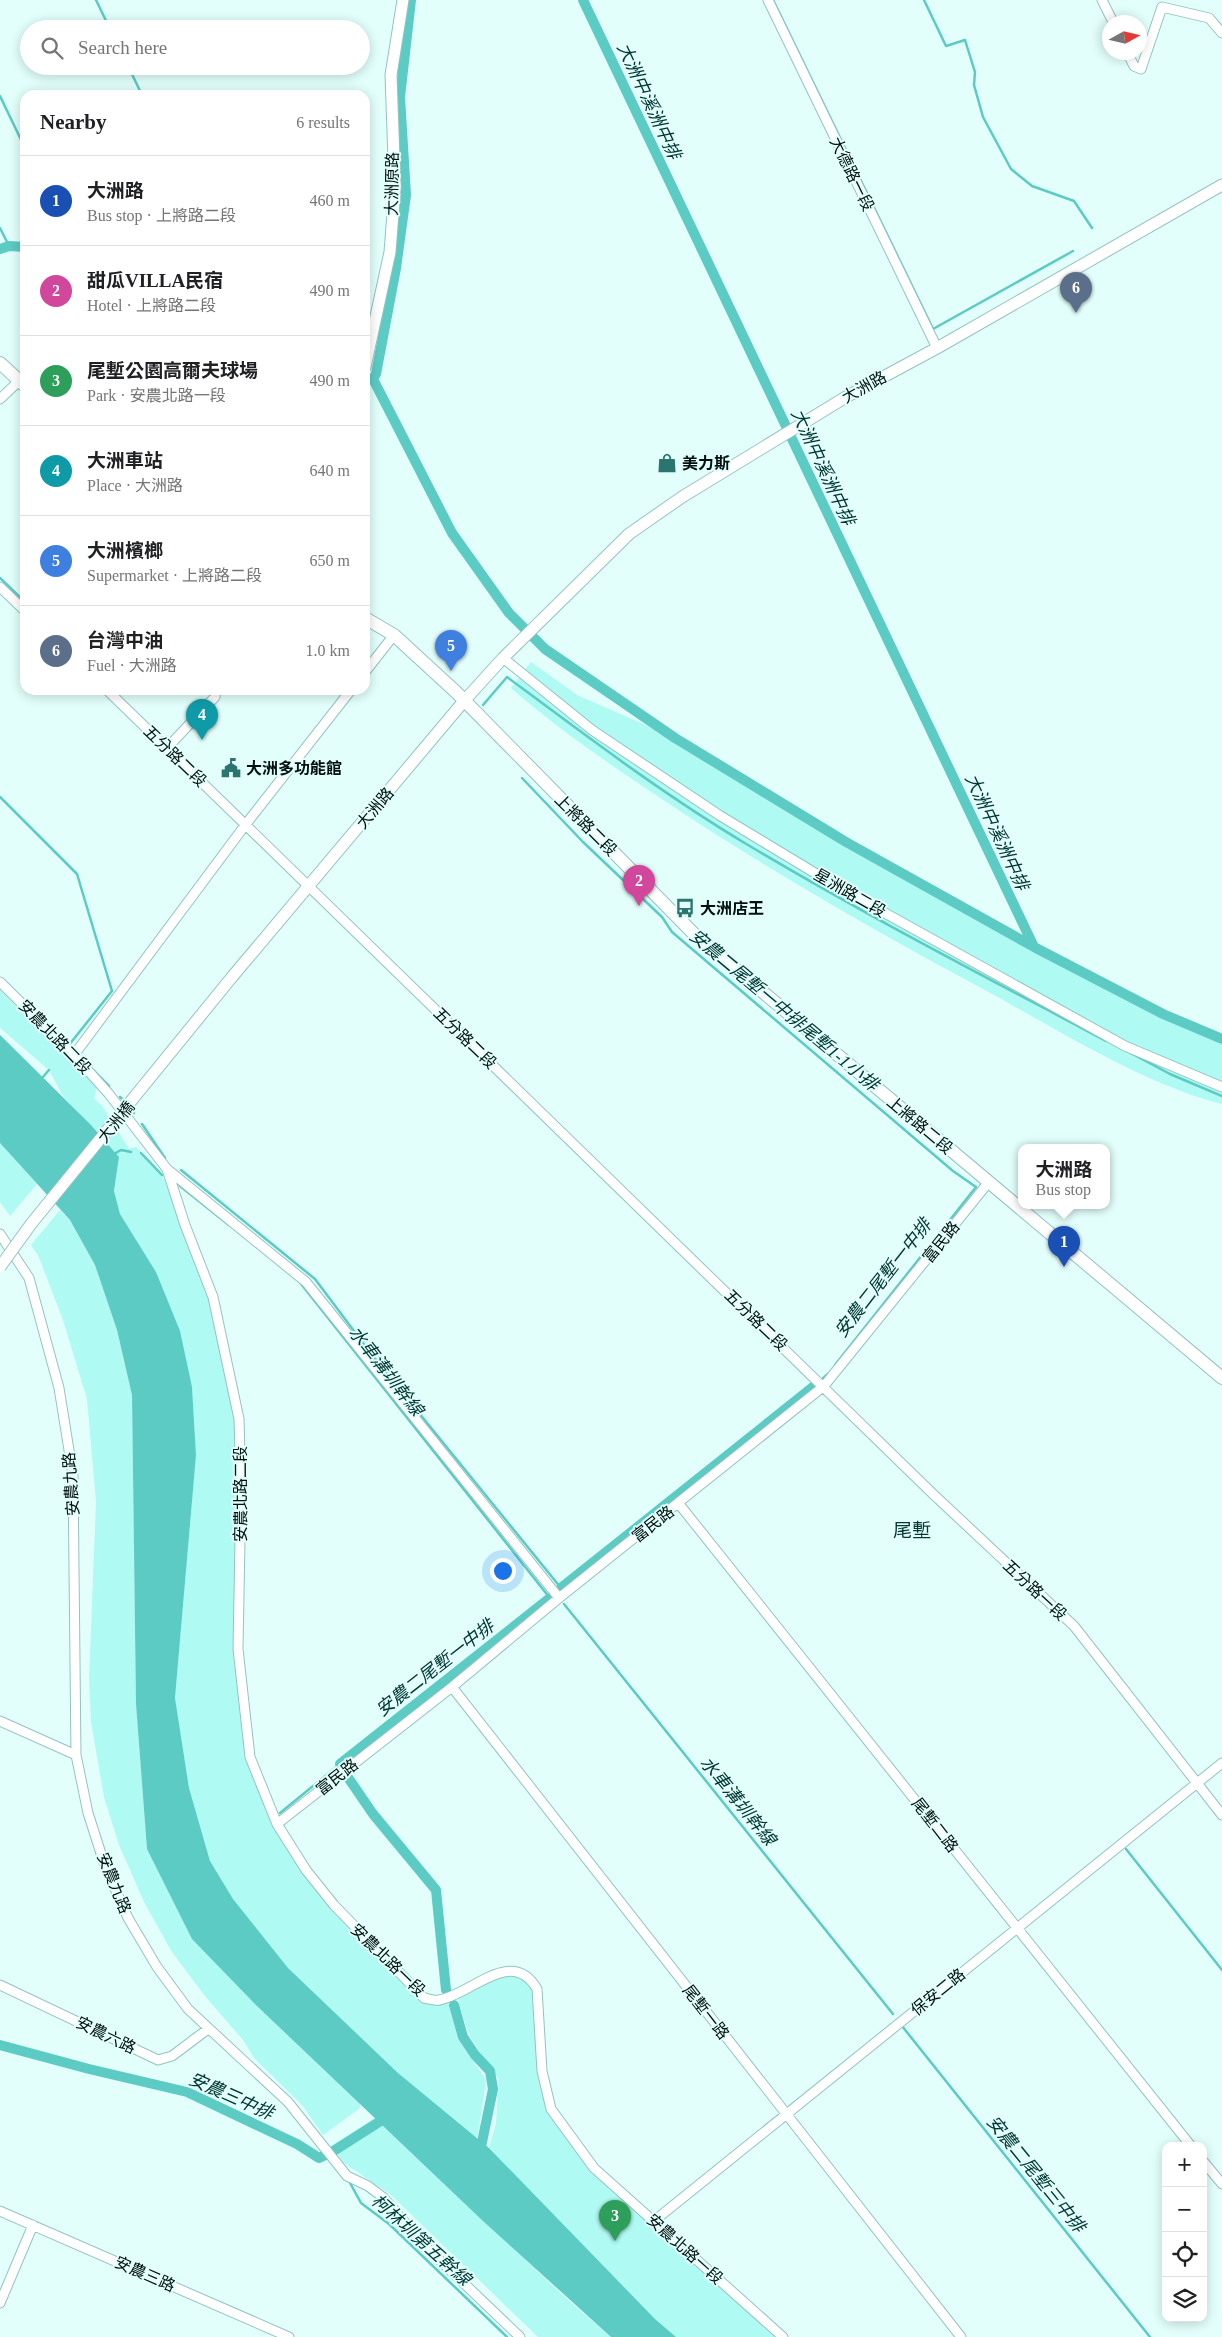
<!DOCTYPE html>
<meta charset="utf-8">
<style>
:root{--surface:#fff;--page:#f2f2f2;--text:#202124;--muted:#757577;--line:#e0e0e0;--accent:#2b746f}
body{margin:0;font-family:"Times New Roman","Noto Sans TC",serif;background:var(--page);color:var(--text)}
.controls{position:absolute;right:15px;bottom:15px;display:grid;overflow:hidden;border-radius:10px;box-shadow:0 2px 12px #0003}
.controls button{width:45px;height:45px;display:grid;place-items:center;padding:0;border:0;border-bottom:1px solid var(--line);background:var(--surface);color:var(--text);font:25px sans-serif}
.compass{position:absolute;left:1102px;top:15px;width:45px;height:45px;border-radius:50%;background:var(--surface);box-shadow:0 2px 12px #0003;rotate:82deg}
.you{position:absolute;left:502px;top:1570px;width:18px;height:18px;margin:-12px;border:4px solid #fff;border-radius:50%;background:#1a73e8;box-shadow:0 0 0 8px #1a73e833}
.badge{display:grid;place-items:center;width:32px;height:32px;border-radius:50%;background:var(--accent);color:#fff;font-size:16px;font-weight:700}
.pin{position:absolute;translate:-50% -41px;filter:drop-shadow(0 1px 2px #0008)}
.pin::after{content:'';position:absolute;top:26px;width:18px;height:15px;background:inherit;clip-path:polygon(0 0,100% 0,50% 100%)}
.popup{position:absolute;left:1018px;top:1144px;width:92px;height:65px;box-sizing:border-box;display:grid;place-content:center;border-radius:10px;background:var(--surface);filter:drop-shadow(0 1px 4px #0005);font-size:16px;white-space:nowrap;color:var(--muted)}
.popup b{font-size:19px;color:var(--text)}
.popup::after{content:'';position:absolute;left:50%;top:100%;margin-left:-10px;border:10px solid transparent;border-top-color:var(--surface)}
.list{margin:0;padding:0;list-style:none}
h2{display:flex;justify-content:space-between;align-items:center;height:65px;margin:0;padding:0 20px;font-size:21px}
h2 small{font-size:16px;font-weight:400;color:var(--muted)}
.list li{display:grid;grid-template-columns:32px 1fr auto;gap:15px;align-items:center;box-sizing:border-box;height:90px;padding:0 20px;border-top:1px solid var(--line)}
.list b{display:block;font-size:19px;white-space:nowrap}
.list p{margin:0;font-size:16px;white-space:nowrap;color:var(--muted)}
.list em{font-size:16px;font-style:normal;color:var(--muted)}
.icon{flex:none;width:28px;height:28px;fill:none;stroke:currentColor;stroke-width:2;stroke-linecap:round;stroke-linejoin:round}
.map{position:relative;flex:none;width:1222px;height:2337px;overflow:hidden}
.search{position:absolute;background:var(--surface);box-shadow:0 2px 12px #0003;left:20px;top:20px;width:350px;height:55px;display:flex;align-items:center;gap:12px;box-sizing:border-box;padding:0 18px;border-radius:28px;color:var(--muted);font-size:19px}
.panel{position:absolute;background:var(--surface);box-shadow:0 2px 12px #0003;left:20px;top:90px;width:350px;height:605px;border-radius:15px}
.map>svg:first-child{display:block}
.green{fill:#affaf3}
.water{fill:#5bcbc3}
.lines{fill:none;stroke-linecap:round;stroke-linejoin:round}
.stream{stroke:#5bcbc3;stroke-width:2.5}
.canal{stroke:#5bcbc3;stroke-width:10}
.minor-casing{stroke:#94c3bf;stroke-width:11}
.tertiary-casing{stroke:#94c3bf;stroke-width:13}
.secondary-casing{stroke:#94c3bf;stroke-width:14}
.minor{stroke:#fff;stroke-width:9}
.tertiary{stroke:#fff;stroke-width:11}
.secondary{stroke:#fff;stroke-width:12}
.tertiary-bridge-casing{stroke:#94c3bf;stroke-width:13;stroke-linecap:butt}
.tertiary-bridge{stroke:#fff;stroke-width:11}
.labels{text-anchor:middle;dominant-baseline:central;stroke-width:4;stroke-linejoin:round;paint-order:stroke}
.street-label{font-size:16px;fill:#01100e;stroke:#e2fffc}
.poi-label{font-size:16px;font-weight:bold;fill:#01100e;stroke:#e2fffc;text-anchor:start}
.water-label{font-size:18px;font-style:italic;fill:#003633;stroke:#e2fffc}
.quarter-label{font-size:19px;fill:#073836;stroke:#e2fffc}
</style>
<div class="map">
<svg width="1222" height="2337" viewBox="0 0 1222 2337">
<rect width="100%" height="100%" fill="#e2fffc"/>
<path class="green" d="M 531,662 L 577,695 L 675,738 L 846,842 L 1034,947 L 1163,1014 L 1222,1039 L 1222,1104 C 1144,1084 1065,1034 994,995 C 882,935 771,872 665,801 C 612,766 559,730 511,688 Z
M 0,990 L 97,1087 L 94,1098 L 103,1107 L 129,1149 L 136,1147 L 160,1171 L 185,1225 L 213,1297 L 239,1419 L 238,1649 L 250,1757 L 277,1824 L 306,1870 L 424,1998 L 448,1997 L 455,2024 L 466,2050 L 486,2080 L 478,2134 L 476,2137 L 398,2073 L 288,1968 L 233,1899 L 210,1861 L 189,1788 L 175,1698 L 196,1455 L 192,1387 L 156,1272 L 120,1214 L 114,1191 L 119,1157 L 63,1096 L 49,1070 L 0,1028 Z
M 0,1143 L 37,1184 L 10,1216 L 0,1202 Z
M 60,1210 L 70,1220 L 95,1265 L 117,1330 L 132,1395 L 136,1704 L 147,1849 L 258,2007 L 360,2104 L 360,2108 L 323,2135 L 302,2105 L 255,2059 L 243,2040 L 205,1996 L 172,1952 L 144,1902 L 119,1845 L 104,1797 L 91,1722 L 89,1679 L 96,1502 L 87,1399 L 63,1320 L 38,1255 L 31,1245 Z
M 515,1970 L 537,1989 L 538,2028 L 551,2109 L 594,2168 L 783,2337 L 676,2337 L 655,2319 L 489,2148 L 496,2123 L 499,2079 C 474,2047 466,2034 457,1994 Z
M 375,2118 L 567,2299 L 611,2337 L 538,2337 L 390,2194 L 344,2163 L 331,2146 Z"/>
<path class="water" d="M 0,1035 L 90,1124 L 119,1157 L 114,1191 L 120,1214 L 156,1272 L 180,1331 L 192,1387 L 196,1455 L 175,1698 L 189,1788 L 210,1861 L 233,1899 L 288,1968 L 398,2073 L 489,2148 L 655,2319 L 676,2337 L 611,2337 L 483,2221 L 258,2007 L 192,1939 L 147,1849 L 136,1704 L 132,1395 L 117,1330 L 95,1265 L 70,1220 L 0,1143 Z"/>
<g class="lines">
<path class="stream" d="M 96,0 L 110,29
M 773,0 L 933,329 L 1073,251
M 924,0 L 946,46 L 965,40 L 975,72 L 974,85 L 983,117 L 1011,169 L 1032,186 L 1074,201 L 1092,228
M 128,66 L 142,95
M 0,96 L 25,148
M 0,228 L 9,246
M 0,578 L 25,602
M 483,705 L 507,677 C 585,735 664,795 748,845 C 865,915 986,977 1106,1041
M 522,778 L 583,842 L 662,917 L 672,932 L 953,1171 L 976,1187 L 835,1365
M 0,797 L 77,874 L 112,991 L 69,1045
M 1127,1051 L 1170,1074 L 1222,1096
M 93,1070 L 109,1086
M 42,1078 L 49,1070
M 120,1097 L 126,1103
M 130,1108 L 134,1113
M 142,1124 L 165,1158
M 141,1153 L 162,1175
M 114,1154 L 121,1150 L 131,1152
M 181,1170 L 315,1279 L 372,1355 L 561,1588
M 180,1186 L 229,1225
M 298,1280 L 549,1597
M 813,1387 L 829,1373
M 564,1604 L 893,2014
M 280,1813 L 340,1764
M 1126,1849 L 1222,1970
M 902,2026 L 1150,2337
M 349,2181 L 361,2203 L 389,2224 L 507,2337"/>
<path class="canal" d="M 411,0 L 400,97 L 406,195 L 396,268 L 376,374 L 373,379 L 452,533 L 509,613 L 545,649 L 675,738 L 846,842 L 1034,947 L 1163,1014 L 1222,1039
M 583,0 L 1034,947
M 0,249 L 9,246 L 25,247
M 561,1588 L 813,1387
M 340,1764 L 550,1598
M 347,1776 L 373,1814 L 436,1890 L 446,1990
M 454,2005 L 463,2037 L 475,2055 L 490,2071 L 493,2089 L 481,2147 L 483,2153
M 0,2045 L 89,2069 L 187,2092 L 297,2144 L 319,2158 L 332,2152 L 390,2115"/>
<defs>
<path id="minor" d="M 768,0 L 937,348
M 1102,0 L 1113,22
M 1127,52 L 1134,66 L 1141,69 L 1162,7 L 1209,18 L 1222,33
M 0,399 L 19,381
M 0,587 L 25,611
M 503,658 L 592,730 L 719,815 L 838,887 L 1125,1046 L 1222,1087
M 365,672 L 394,635
M 107,690 L 933,1494 L 1074,1626 L 1222,1815
M 167,748 L 215,697 L 216,690
M 0,982 L 74,1055 L 109,1094 L 167,1169 L 306,1282 L 559,1598
M 74,1055 L 246,824 L 351,690
M 167,1169 L 185,1225 L 213,1297 L 239,1419 L 241,1487 L 238,1649 L 250,1757 L 277,1824 L 306,1870 L 334,1905 L 424,1998 C 429,1999 434,2001 439,2000 C 472,1994 512,1946 537,1989 L 542,2071 L 551,2109 L 594,2168 L 783,2337
M 0,1234 L 29,1278 L 59,1388 L 73,1475 L 76,1755 L 88,1813 L 105,1866 L 128,1918 L 157,1967 L 188,2009 L 288,2102 L 347,2176 L 368,2186 L 384,2198 L 427,2248 L 520,2337
M 679,1504 L 1191,2146
M 452,1687 L 961,2337
M 0,1721 L 76,1755
M 277,1824 L 452,1687 L 559,1598 L 824,1386 L 988,1183
M 0,1985 L 158,2060 L 172,2056 L 208,2029
M 1203,2161 L 1222,2184
M 0,2211 L 289,2337
M 654,2221 L 1222,1763
M 0,2303 L 33,2225"/>
<path id="tertiary" d="M 365,367 L 390,252 L 395,188 L 391,75 L 403,0
M 232,977 L 464,701 L 503,658 L 629,534 L 682,497 L 846,397 L 937,348 L 1222,185"/>
<path id="secondary" d="M 0,363 L 25,386
M 365,618 L 394,635 L 456,692 L 695,935 L 1222,1378"/>
</defs>
<use href="#minor" class="minor-casing"/>
<use href="#tertiary" class="tertiary-casing"/>
<use href="#secondary" class="secondary-casing"/>
<use href="#minor" class="minor"/>
<use href="#tertiary" class="tertiary"/>
<use href="#secondary" class="secondary"/>
<defs>
<path id="tertiary-bridge" d="M 0,1267 L 31,1224 L 232,977"/>
</defs>
<use href="#tertiary-bridge" class="tertiary-bridge-casing"/>
<use href="#tertiary-bridge" class="tertiary-bridge"/>
</g>
<defs>
<symbol id="shop-bare" viewBox="-9 -9 18 18"><path d="M-5-2.5h2.3a2.7 3.5 0 0 1 5.4 0H5L5.5 6h-11ZM-1.5-2.5h3a1.5 2.3 0 0 0-3 0Z" fill="#2b746f" stroke="#e2fffc" stroke-width="2.5" paint-order="stroke"/></symbol>
<symbol id="civic-bare" viewBox="-9 -9 18 18"><path d="M-.6-6.5H3V-4.5H.6V-3L4-1V1h2V6H-6V1h2V-1L-.6-3ZM-1.2 2.5V6h2.4V2.5Z" fill="#2b746f" stroke="#e2fffc" stroke-width="2.5" paint-order="stroke"/></symbol>
<symbol id="bus-bare" viewBox="-9 -9 18 18"><path d="M-5-6H5V4H4V6H2V4H-2V6H-4V4H-5ZM-3.5-4V0h7V-4ZM-3.5 1.2v1.5H-2V1.2ZM2 1.2v1.5H3.5V1.2Z" fill="#2b746f" stroke="#e2fffc" stroke-width="2.5" paint-order="stroke"/></symbol>
</defs>
<g fill-rule="evenodd">
<use href="#shop-bare" x="653" y="449" width="28" height="28"/>
<use href="#civic-bare" x="217" y="754" width="28" height="28"/>
<use href="#bus-bare" x="671" y="894" width="28" height="28"/>
</g>
<g class="labels">
<g class="street-label">
<text transform="translate(852 174) rotate(64)">大德路一段</text>
<text transform="translate(392 184) rotate(-89)">大洲原路</text>
<text transform="translate(864 387) rotate(-29)">大洲路</text>
<text transform="translate(175 756) rotate(44)">五分路二段</text>
<text transform="translate(375 808) rotate(-50)">大洲路</text>
<text transform="translate(586 825) rotate(45)">上將路二段</text>
<text transform="translate(850 893) rotate(30)">星洲路二段</text>
<text transform="translate(55 1037) rotate(46)">安農北路二段</text>
<text transform="translate(465 1038) rotate(44)">五分路二段</text>
<text transform="translate(116 1122) rotate(-51)">大洲橋</text>
<text transform="translate(920 1125) rotate(40)">上將路二段</text>
<text transform="translate(941 1242) rotate(-51)">富民路</text>
<text transform="translate(756 1320) rotate(44)">五分路二段</text>
<text transform="translate(71 1484) rotate(-94)">安農九路</text>
<text transform="translate(240 1494) rotate(-90)">安農北路二段</text>
<text transform="translate(653 1524) rotate(-38)">富民路</text>
<text transform="translate(1035 1590) rotate(43)">五分路一段</text>
<text transform="translate(337 1777) rotate(-38)">富民路</text>
<text transform="translate(935 1825) rotate(52)">尾塹二路</text>
<text transform="translate(114 1883) rotate(68)">安農九路</text>
<text transform="translate(388 1960) rotate(44)">安農北路一段</text>
<text transform="translate(938 1992) rotate(-39)">保安二路</text>
<text transform="translate(706 2012) rotate(52)">尾塹一路</text>
<text transform="translate(106 2035) rotate(26)">安農六路</text>
<text transform="translate(685 2249) rotate(42)">安農北路一段</text>
<text transform="translate(145 2274) rotate(24)">安農三路</text>
</g>
<g class="poi-label">
<text x="682" y="463">美力斯</text>
<text x="246" y="768">大洲多功能館</text>
<text x="700" y="908">大洲店王</text>
</g>
<g class="water-label">
<text transform="translate(649 101) rotate(65)">大洲中溪洲中排</text>
<text transform="translate(823 467) rotate(65)">大洲中溪洲中排</text>
<text transform="translate(997 832) rotate(65)">大洲中溪洲中排</text>
<text transform="translate(784 1010) rotate(40)">安農二尾塹一中排尾塹1-1小排</text>
<text transform="translate(883 1278) rotate(-52)">安農二尾塹一中排</text>
<text transform="translate(386 1371) rotate(52)">水車溝圳幹線</text>
<text transform="translate(435 1668) rotate(-38)">安農二尾塹一中排</text>
<text transform="translate(738 1801) rotate(51)">水車溝圳幹線</text>
<text transform="translate(231 2096) rotate(24)">安農三中排</text>
<text transform="translate(1036 2174) rotate(51)">安農二尾塹三中排</text>
<text transform="translate(421 2240) rotate(42)">柯林圳第五幹線</text>
</g>
<g class="quarter-label">
<text x="912" y="1530">尾塹</text>
</g>
</g>
</svg>
<div class="controls">
<button>+</button>
<button>−</button>
<button><svg class="icon" aria-label="locate" viewBox="0 0 24 24"><circle cx="12" cy="12" r="6"/><path d="M12 2v4M12 18v4M2 12h4M18 12h4"/></svg></button>
<button><svg class="icon" aria-label="layers" viewBox="0 0 24 24"><path d="M12 4l9 5-9 5-9-5zM3 14l9 5 9-5"/></svg></button>
</div>
<svg class="compass" viewBox="-18 -18 36 36"><path d="M0-13l5 13h-10z" fill="#e53935"/><path d="M0 13l5-13h-10z" fill="#757577"/></svg>
<div class="you"></div>
<div class="pin badge" style="left:1064px;top:1267px;background:#1a4fb4">1</div>
<div class="popup"><b>大洲路</b>Bus stop</div>
<div class="pin badge" style="left:639px;top:906px;background:#d1479c">2</div>
<div class="pin badge" style="left:615px;top:2241px;background:#2e9e5b">3</div>
<div class="pin badge" style="left:202px;top:740px;background:#0f9aa8">4</div>
<div class="pin badge" style="left:451px;top:671px;background:#3f7fe0">5</div>
<div class="pin badge" style="left:1076px;top:313px;background:#5c6f8a">6</div>
<div class="search"><svg class="icon" aria-label="search" viewBox="0 0 24 24"><circle cx="10" cy="10" r="6"/><path d="M15 15l6 6"/></svg>Search here</div>
<section class="panel">
<h2>Nearby<small>6 results</small></h2>
<ul class="list">
<li><span class="badge" style="background:#1a4fb4">1</span><div><b>大洲路</b><p>Bus stop · 上將路二段</p></div><em>460 m</em></li>
<li><span class="badge" style="background:#d1479c">2</span><div><b>甜瓜VILLA民宿</b><p>Hotel · 上將路二段</p></div><em>490 m</em></li>
<li><span class="badge" style="background:#2e9e5b">3</span><div><b>尾塹公園高爾夫球場</b><p>Park · 安農北路一段</p></div><em>490 m</em></li>
<li><span class="badge" style="background:#0f9aa8">4</span><div><b>大洲車站</b><p>Place · 大洲路</p></div><em>640 m</em></li>
<li><span class="badge" style="background:#3f7fe0">5</span><div><b>大洲檳榔</b><p>Supermarket · 上將路二段</p></div><em>650 m</em></li>
<li><span class="badge" style="background:#5c6f8a">6</span><div><b>台灣中油</b><p>Fuel · 大洲路</p></div><em>1.0 km</em></li>
</ul>
</section>
</div>
